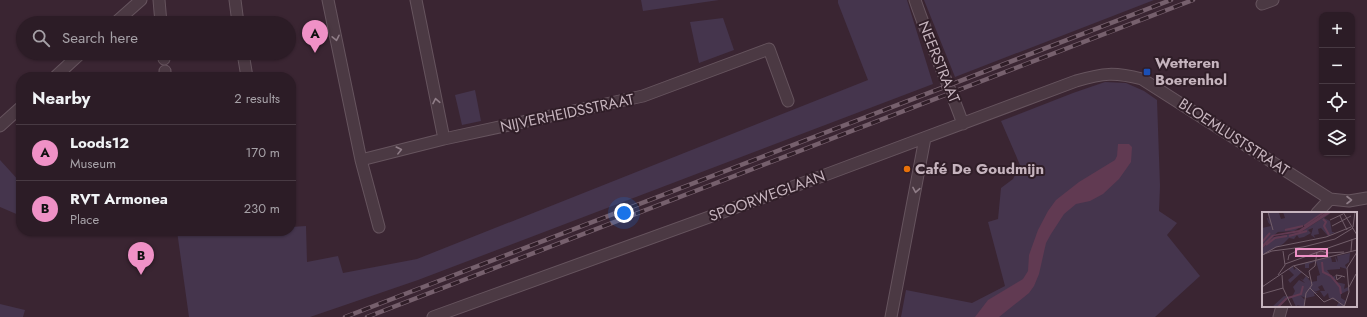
<!DOCTYPE html>
<meta charset="utf-8">
<style>
:root{--surface:#2c1c26;--page:#34252e;--text:#f1f3f6;--muted:#a6a1a7;--line:#483a43;--accent:#ef91c6}
body{margin:0;font-family:Jost,sans-serif;background:var(--page);color:var(--text)}
.controls{position:absolute;right:12px;top:12px;display:grid;overflow:hidden;border-radius:8px;box-shadow:0 1px 3px #0004}
.controls button{width:36px;height:36px;display:grid;place-items:center;padding:0;border:0;border-bottom:1px solid var(--line);background:var(--surface);color:var(--text);font:20px sans-serif}
.you{position:absolute;left:624px;top:213px;width:14px;height:14px;margin:-10px;border:3px solid #fff;border-radius:50%;background:#1a73e8;box-shadow:0 0 0 6px #1a73e833}
.badge{display:grid;place-items:center;width:26px;height:26px;border-radius:50%;background:var(--accent);color:#111;font-size:13px;font-weight:700}
.pin{position:absolute;translate:-50% -33px;filter:drop-shadow(0 1px 2px #0008)}
.pin::after{content:'';position:absolute;top:21px;width:14px;height:12px;background:inherit;clip-path:polygon(0 0,100% 0,50% 100%)}
.list{margin:0;padding:0;list-style:none}
h2{display:flex;justify-content:space-between;align-items:center;height:52px;margin:0;padding:0 16px;font-size:17px}
h2 small{font-size:13px;font-weight:400;color:var(--muted)}
.list li{display:grid;grid-template-columns:26px 1fr auto;gap:12px;align-items:center;box-sizing:border-box;height:56px;padding:0 16px;border-top:1px solid var(--line)}
.list b{display:block;font-size:15px;white-space:nowrap}
.list p{margin:0;font-size:13px;white-space:nowrap;color:var(--muted)}
.list em{font-size:13px;font-style:normal;color:var(--muted)}
.icon{flex:none;width:22px;height:22px;fill:none;stroke:currentColor;stroke-width:2;stroke-linecap:round;stroke-linejoin:round}
.map{position:relative;flex:none;width:1367px;height:317px;overflow:hidden}
.search{position:absolute;background:var(--surface);box-shadow:0 1px 3px #0004;left:16px;top:16px;width:280px;height:44px;display:flex;align-items:center;gap:10px;box-sizing:border-box;padding:0 14px;border-radius:22px;color:var(--muted);font-size:15px}
.panel{position:absolute;background:var(--surface);box-shadow:0 1px 3px #0004;left:16px;top:72px;width:280px;height:164px;border-radius:16px}
.map>svg:first-child{display:block}
.green{fill:#45354d}
.water{fill:#613a52}
.lines{fill:none;stroke-linecap:round;stroke-linejoin:round}
.minor-casing{stroke:#66545e;stroke-width:13}
.minor{stroke:#4b3943;stroke-width:11}
.rail-casing{stroke:#76606d;stroke-width:4.5}
.rail{stroke:#301e28;stroke-width:3;stroke-dasharray:9;stroke-linecap:butt}
.oneway{stroke:#8f7d87}
.transit-dot{fill:#1a4fb4;stroke:#301e28;stroke-width:1.5}
.food-dot{fill:#e8710a;stroke:#301e28;stroke-width:1.5}
.labels{text-anchor:middle;dominant-baseline:central;stroke-width:4;stroke-linejoin:round;paint-order:stroke}
.street-label{font-size:15px;fill:#c6b4be;stroke:#301e28}
.poi-label{font-size:15px;font-weight:bold;fill:#c6b4be;stroke:#301e28;text-anchor:start}
.inset-river{fill:none;stroke:#613a52;stroke-width:2}
.inset-road{fill:none;stroke:#725e6a;stroke-width:1}
.view{fill:#ef91c6;fill-opacity:0.15;stroke:#ef91c6;stroke-width:2}
.inset-edge{fill:none;stroke:#c6b4be;stroke-width:2}
</style>
<div class="map">
<svg width="1367" height="317" viewBox="0 0 1367 317">
<rect width="100%" height="100%" fill="#3a2532"/>
<path class="green" d="M 641,0 L 719,0 L 643,11 Z
M 838,0 L 907,0 L 933,84 L 418,280 L 310,317 L 189,317 L 177,231 L 291,231 L 291,227 L 306,226 L 307,262 L 338,256 L 343,273 L 417,259 L 868,80 L 838,3 Z
M 924,0 L 1154,0 L 955,77 Z
M 723,18 L 734,50 L 699,63 L 690,22 Z
M 1105,82 L 1126,83 L 1144,91 L 1157,100 L 1160,186 L 1159,211 L 1177,223 L 1167,235 L 1200,276 L 1155,317 L 901,317 L 906,290 L 972,303 L 1005,286 L 988,222 L 998,219 L 1001,188 L 1013,179 L 1020,165 L 1001,121 L 1073,93 Z
M 475,90 L 481,121 L 462,125 L 455,95 Z
M 0,160 L 21,183 L 21,216 L 0,207 Z
M 0,304 L 25,310 L 23,317 L 0,317 Z"/>
<path class="water" d="M 1118,144 L 1129,144 L 1132,147 L 1131,162 L 1119,179 L 1103,194 L 1090,201 L 1076,204 L 1064,214 L 1051,234 L 1046,243 L 1039,274 L 1034,286 L 1029,293 L 999,317 L 975,317 L 988,300 L 1023,279 L 1028,271 L 1029,255 L 1038,230 L 1048,211 L 1056,200 L 1079,182 L 1115,160 L 1117,156 Z"/>
<g class="lines">
<defs>
<path id="minor" d="M 159,0 L 161,23
M 235,0 L 238,23
M 328,0 L 361,160 L 379,227
M 416,0 L 444,139
M 915,0 C 929,42 948,82 963,124
M 1262,4 L 1273,0
M 115,23 L 141,0
M 163,53 L 164,59
M 243,53 L 247,77
M 165,71 L 165,77
M 55,77 L 81,53
M 0,126 L 21,107
M 361,160 L 444,139 L 643,96 L 769,49 L 788,101
M 1317,213 L 1330,199
M 433,317 L 817,178 L 1076,81 C 1104,73 1114,72 1142,79 L 1330,199 L 1349,201 L 1367,198
M 891,317 L 925,138
M 1279,317 L 1282,306"/>
</defs>
<use href="#minor" class="minor-casing"/>
<use href="#minor" class="minor"/>
<defs>
<path id="rail" d="M 345,317 L 1171,0
M 367,317 L 1193,0"/>
</defs>
<use href="#rail" class="rail-casing"/>
<use href="#rail" class="rail"/>
</g>
<defs><path id="oneway-chevron" d="M-2-3.5L2.5 0L-2 3.5" fill="none" stroke-width="1.6" stroke-linecap="round" stroke-linejoin="round"/></defs>
<g class="oneway">
<use href="#oneway-chevron" transform="translate(336 38) rotate(78)"/>
<use href="#oneway-chevron" transform="translate(436 101) rotate(-101)"/>
<use href="#oneway-chevron" transform="translate(399 150) rotate(-14)"/>
<use href="#oneway-chevron" transform="translate(916 190) rotate(100)"/>
<use href="#oneway-chevron" transform="translate(1349 200)"/>
</g>
<rect class="transit-dot" x="1143" y="68" width="8" height="8" rx="2"/>
<circle class="food-dot" cx="907" cy="169" r="4"/>
<g class="labels">
<g class="street-label">
<text transform="translate(939 62) rotate(68)">NEERSTRAAT</text>
<text transform="translate(567 113) rotate(-12)">NIJVERHEIDSSTRAAT</text>
<text transform="translate(1234 137) rotate(33)">BLOEMLUSTSTRAAT</text>
<text transform="translate(767 196) rotate(-20)">SPOORWEGLAAN</text>
</g>
<g class="poi-label">
<text x="1155" y="63">Wetteren<tspan x="1155" dy="17">Boerenhol</tspan></text>
<text x="915" y="169">Café De Goudmijn</text>
</g>
</g>
<g transform="translate(1262 212)">
<rect width="95" height="95" fill="#3a2532"/>
<path d="M 6,0 L 17,1 L 19,7 L 23,6 L 21,0 L 64,0 L 32,19 L 16,20 L 0,33 L 0,16 L 9,14 L 6,10 L 5,6 L 0,6 L 6,6 L 7,10 ZM 70,0 L 62,6 L 68,9 L 70,20 L 73,20 L 66,24 L 59,16 L 56,17 L 57,22 L 52,23 L 53,26 L 49,23 L 51,16 L 48,17 L 46,18 L 49,21 L 42,25 L 37,26 L 35,23 L 32,27 L 27,26 L 21,32 L 0,43 L 0,37 L 11,25 L 39,20 ZM 88,41 L 87,50 L 83,53 L 85,57 L 78,55 L 78,57 L 65,58 L 70,65 L 73,64 L 74,70 L 83,72 L 82,77 L 86,75 L 87,78 L 79,82 L 79,86 L 84,89 L 82,95 L 74,95 L 77,90 L 67,86 L 66,81 L 62,85 L 58,79 L 63,79 L 60,73 L 56,75 L 58,78 L 52,80 L 56,80 L 52,82 L 53,84 L 44,86 L 39,84 L 43,88 L 42,95 L 35,93 L 36,95 L 34,95 L 30,86 L 27,86 L 16,95 L 10,95 L 22,84 L 30,85 L 33,79 L 31,75 L 37,68 L 43,71 L 38,66 L 41,68 L 44,64 L 49,70 L 55,69 L 55,64 L 58,63 L 54,49 L 47,52 L 47,56 L 43,56 L 43,52 L 31,54 L 32,58 L 34,56 L 40,60 L 28,71 L 26,68 L 32,63 L 26,57 L 13,66 L 27,57 L 31,54 L 35,53 L 69,45 L 70,50 L 74,50 L 73,44 L 76,50 L 75,44 Z" fill="#45354d"/>
<path d="M 64,0 L 70,0 L 39,20 L 12,24 L 0,37 L 0,33 L 10,23 L 37,18 Z" fill="#613a52"/>
<path class="inset-river" d="M 61,7 L 64,10 L 62,14 L 67,23M 42,14 L 62,0M 23,18 L 41,14M 27,24 L 45,19M 0,30 L 8,21M 4,33 L 13,26 L 25,24M 60,50 L 61,60 L 69,64 L 78,75 L 79,82M 26,86 L 39,82 L 41,74M 16,95 L 25,86"/>
<path class="inset-road" d="M 6,0 L 11,18M 81,0 L 95,23M 78,4 L 85,18M 68,8 L 81,2M 70,14 L 89,4M 91,15 L 93,0M 63,37 L 95,26M 89,39 L 90,27M 2,42 L 14,35 L 64,25 L 89,15M 0,43 L 10,39 L 41,35 L 73,27 L 91,16M 26,48 L 27,43 L 38,37M 23,52 L 59,39 L 65,41 L 82,40M 32,54 L 47,66M 16,63 L 23,53 L 21,39M 20,63 L 21,76 L 30,95M 80,64 L 74,63 L 75,68 L 80,64 L 83,65M 0,75 L 31,54 L 95,38M 87,75 L 94,62M 48,76 L 62,90M 0,82 L 21,76M 62,90 L 71,86 L 82,94M 42,95 L 44,81 L 50,73 L 47,59 L 53,54 L 55,40M 82,95 L 87,80 L 85,56 L 95,40"/>
<path class="view" d="M 34,37 L 65,37 L 65,44 L 34,44 Z"/>
<rect width="95" height="95" class="inset-edge"/>
</g>
</svg>
<div class="controls">
<button>+</button>
<button>−</button>
<button><svg class="icon" aria-label="locate" viewBox="0 0 24 24"><circle cx="12" cy="12" r="6"/><path d="M12 2v4M12 18v4M2 12h4M18 12h4"/></svg></button>
<button><svg class="icon" aria-label="layers" viewBox="0 0 24 24"><path d="M12 4l9 5-9 5-9-5zM3 14l9 5 9-5"/></svg></button>
</div>
<div class="you"></div>
<div class="pin badge" style="left:315px;top:53px">A</div>
<div class="pin badge" style="left:141px;top:275px">B</div>
<div class="search"><svg class="icon" aria-label="search" viewBox="0 0 24 24"><circle cx="10" cy="10" r="6"/><path d="M15 15l6 6"/></svg>Search here</div>
<section class="panel">
<h2>Nearby<small>2 results</small></h2>
<ul class="list">
<li><span class="badge">A</span><div><b>Loods12</b><p>Museum</p></div><em>170 m</em></li>
<li><span class="badge">B</span><div><b>RVT Armonea</b><p>Place</p></div><em>230 m</em></li>
</ul>
</section>
</div>
